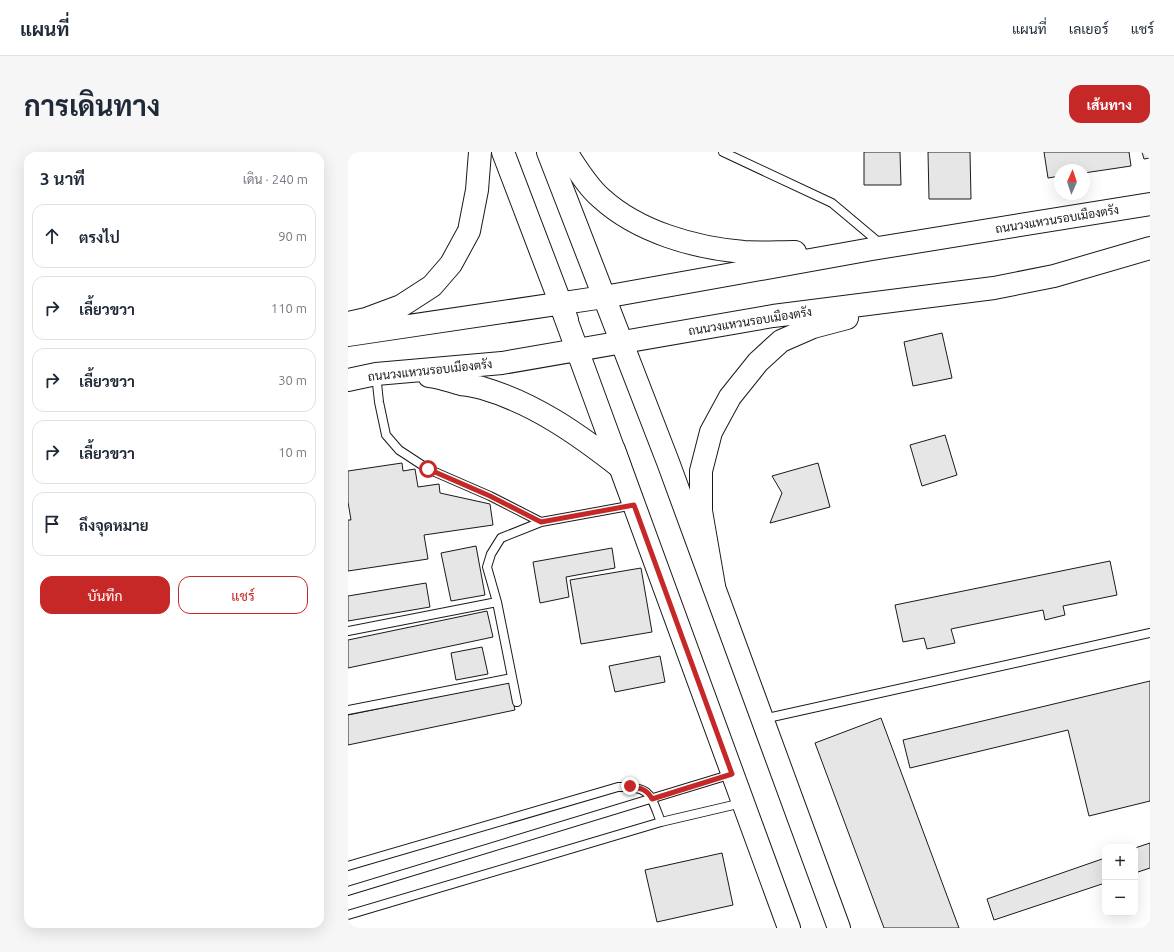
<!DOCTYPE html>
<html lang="th">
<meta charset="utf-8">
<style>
:root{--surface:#fff;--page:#f6f6f7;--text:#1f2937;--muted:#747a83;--line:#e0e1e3;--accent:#c62828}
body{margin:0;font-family:Ubuntu,Sarabun,sans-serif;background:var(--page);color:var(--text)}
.controls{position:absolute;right:12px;bottom:12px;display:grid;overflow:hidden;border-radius:8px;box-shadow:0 4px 16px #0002}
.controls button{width:36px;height:36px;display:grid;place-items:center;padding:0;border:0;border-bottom:1px solid var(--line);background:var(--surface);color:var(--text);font:20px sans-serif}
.compass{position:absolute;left:706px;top:12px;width:36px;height:36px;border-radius:50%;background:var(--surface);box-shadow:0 4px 16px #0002;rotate:3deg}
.stop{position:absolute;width:12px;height:12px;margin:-9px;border:3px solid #c62828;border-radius:50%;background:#fff}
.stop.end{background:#c62828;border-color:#fff;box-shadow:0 1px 4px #0008}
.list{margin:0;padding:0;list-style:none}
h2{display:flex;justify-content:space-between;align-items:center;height:52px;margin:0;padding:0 16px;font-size:17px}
h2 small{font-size:13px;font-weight:400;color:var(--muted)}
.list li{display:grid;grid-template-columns:26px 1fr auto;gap:12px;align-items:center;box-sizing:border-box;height:64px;margin:0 8px 8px;padding:0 8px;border:1px solid var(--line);border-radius:12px}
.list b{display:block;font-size:15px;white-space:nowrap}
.list em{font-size:13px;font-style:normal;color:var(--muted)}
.actions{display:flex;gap:8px;padding:12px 16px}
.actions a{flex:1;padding:9px 0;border:1px solid var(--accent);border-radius:12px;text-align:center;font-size:14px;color:var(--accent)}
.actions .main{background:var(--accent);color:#fff}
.icon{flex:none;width:22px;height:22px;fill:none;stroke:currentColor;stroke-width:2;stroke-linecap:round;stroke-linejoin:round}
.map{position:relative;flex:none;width:802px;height:776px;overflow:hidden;border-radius:12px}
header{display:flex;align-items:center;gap:24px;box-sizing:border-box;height:56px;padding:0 20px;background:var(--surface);border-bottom:1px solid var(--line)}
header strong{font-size:19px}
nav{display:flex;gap:22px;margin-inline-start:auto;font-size:14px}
.intro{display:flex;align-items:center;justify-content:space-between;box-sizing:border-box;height:96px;padding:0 24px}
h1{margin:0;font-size:28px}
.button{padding:10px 18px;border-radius:12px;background:var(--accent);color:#fff;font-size:14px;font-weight:700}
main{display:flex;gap:24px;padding:0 24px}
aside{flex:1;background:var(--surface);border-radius:12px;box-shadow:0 4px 16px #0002}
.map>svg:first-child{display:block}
.building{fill:#e6e6e6;stroke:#1a1a1a}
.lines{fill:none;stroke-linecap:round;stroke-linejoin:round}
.lane-casing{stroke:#1a1a1a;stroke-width:10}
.primary-casing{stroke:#1a1a1a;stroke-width:24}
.highway-casing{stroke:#1a1a1a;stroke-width:24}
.lane{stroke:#fff;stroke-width:8}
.primary{stroke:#fff;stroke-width:22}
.highway{stroke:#fff;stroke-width:22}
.route{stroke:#c62828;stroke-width:5}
.labels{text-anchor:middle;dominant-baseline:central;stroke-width:3;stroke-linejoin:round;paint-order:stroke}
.street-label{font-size:12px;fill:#1a1a1a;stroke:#fff}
</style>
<header>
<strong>แผนที่</strong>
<nav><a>แผนที่</a><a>เลเยอร์</a><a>แชร์</a></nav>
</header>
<div class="intro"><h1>การเดินทาง</h1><a class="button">เส้นทาง</a></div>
<main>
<aside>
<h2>3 นาที<small>เดิน · 240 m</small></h2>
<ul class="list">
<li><svg class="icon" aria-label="ahead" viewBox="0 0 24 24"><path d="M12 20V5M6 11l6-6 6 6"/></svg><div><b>ตรงไป</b></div><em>90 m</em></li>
<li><svg class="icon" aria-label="right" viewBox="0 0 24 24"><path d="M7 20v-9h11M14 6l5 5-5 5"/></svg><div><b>เลี้ยวขวา</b></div><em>110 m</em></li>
<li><svg class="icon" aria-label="right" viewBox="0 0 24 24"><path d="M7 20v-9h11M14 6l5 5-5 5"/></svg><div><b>เลี้ยวขวา</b></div><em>30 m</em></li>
<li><svg class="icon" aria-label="right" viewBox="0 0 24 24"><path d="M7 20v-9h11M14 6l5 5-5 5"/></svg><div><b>เลี้ยวขวา</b></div><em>10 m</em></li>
<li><svg class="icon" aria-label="arrive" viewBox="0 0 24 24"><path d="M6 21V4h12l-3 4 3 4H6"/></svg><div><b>ถึงจุดหมาย</b></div></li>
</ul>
<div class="actions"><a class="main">บันทึก</a><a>แชร์</a></div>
</aside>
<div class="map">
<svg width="802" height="776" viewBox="0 0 802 776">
<rect width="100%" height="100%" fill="#fff"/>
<path class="building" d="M 516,0 L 552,0 L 553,33 L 516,33 Z
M 580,0 L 622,0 L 623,47 L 581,47 Z
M 696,0 L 781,0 L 783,14 L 736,21 L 736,18 L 712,18 L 712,24 L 700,26 Z
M 794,0 L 802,0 L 802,6 L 796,7 Z
M 594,181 L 604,226 L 565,234 L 556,190 Z
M 597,283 L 609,323 L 574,334 L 562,293 Z
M 54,311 L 55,319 L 67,317 L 70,335 L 91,332 L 92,341 L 142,352 L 145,373 L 76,383 L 80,407 L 0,419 L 0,368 L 3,368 L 0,350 L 0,319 Z
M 470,311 L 482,355 L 422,371 L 434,341 L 424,324 Z
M 128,394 L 137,443 L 103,449 L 93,401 Z
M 264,396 L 267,416 L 218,425 L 221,445 L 192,451 L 185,410 Z
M 762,409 L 769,443 L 715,454 L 717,463 L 697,468 L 695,458 L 603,477 L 607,491 L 579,497 L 576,486 L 555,490 L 547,453 Z
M 293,416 L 304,480 L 233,492 L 222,428 Z
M 78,431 L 82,455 L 0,469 L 0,444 Z
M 139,459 L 145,485 L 0,516 L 0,488 Z
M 134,495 L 140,522 L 108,528 L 103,501 Z
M 312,504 L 317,530 L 267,540 L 261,514 Z
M 802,529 L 802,649 L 741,664 L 720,578 L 562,616 L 555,588 Z
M 161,530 L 167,558 L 0,593 L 0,563 Z
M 533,566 L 611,776 L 536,776 L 467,591 Z
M 802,691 L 802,716 L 787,721 L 787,696 Z
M 374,701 L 385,753 L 309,770 L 297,718 Z
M 757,706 L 757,731 L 646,768 L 639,747 Z"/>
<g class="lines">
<defs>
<path id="lane" d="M 375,0 L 484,51 L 534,93
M 28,222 L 31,250 L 38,283 L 51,298 L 80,317 L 142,344 L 193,370
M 0,479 L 149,450
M 169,550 L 149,450 L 139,415 L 143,402 L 153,386 L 193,370 L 286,353
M 0,558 L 164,526
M 415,567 L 802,481
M 0,714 L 270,635 C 304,634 302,643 313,670
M 0,739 L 384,622
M 0,763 L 313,670 L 394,651"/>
<path id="primary" d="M 155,0 L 219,168
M 200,0 L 320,310 L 491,776
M 266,298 L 441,776"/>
<path id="highway" d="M 218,0 C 228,15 239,34 253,46 C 290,80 347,96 396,100 C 413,101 430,100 447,100
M 212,151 L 272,315
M 0,171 L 18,167 L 53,154 L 84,134 L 103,112 L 121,79 L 129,38 L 132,0
M 0,183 L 256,145 L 524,97 L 802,52
M 81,224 C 92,225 102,229 113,232 C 120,233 128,234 134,236 C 186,251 230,282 272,315
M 0,228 L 28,222 L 154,211 L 425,164 L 646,136 L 706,124 L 802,96
M 366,434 L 353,359 L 353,319 L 363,280 L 382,245 L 410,210 L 433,189 L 465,175 L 499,166"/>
</defs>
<use href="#lane" class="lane-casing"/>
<use href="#primary" class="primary-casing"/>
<use href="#highway" class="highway-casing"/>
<use href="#lane" class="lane"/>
<use href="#primary" class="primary"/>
<use href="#highway" class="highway"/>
</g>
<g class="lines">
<path class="route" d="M 80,317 L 142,344 L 193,370 L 286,353 L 384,622 L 304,647 C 299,637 292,636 282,634"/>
</g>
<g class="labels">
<g class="street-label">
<text transform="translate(709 67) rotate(-9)">ถนนวงแหวนรอบเมืองตรัง</text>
<text transform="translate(402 169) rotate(-9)">ถนนวงแหวนรอบเมืองตรัง</text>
<text transform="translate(82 218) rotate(-6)">ถนนวงแหวนรอบเมืองตรัง</text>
</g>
</g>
</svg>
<div class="controls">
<button>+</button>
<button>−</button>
</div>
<svg class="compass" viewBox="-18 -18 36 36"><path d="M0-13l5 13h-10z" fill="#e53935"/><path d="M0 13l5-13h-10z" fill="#747a83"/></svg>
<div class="stop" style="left:80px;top:317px"></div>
<div class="stop end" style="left:282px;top:634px"></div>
</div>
</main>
